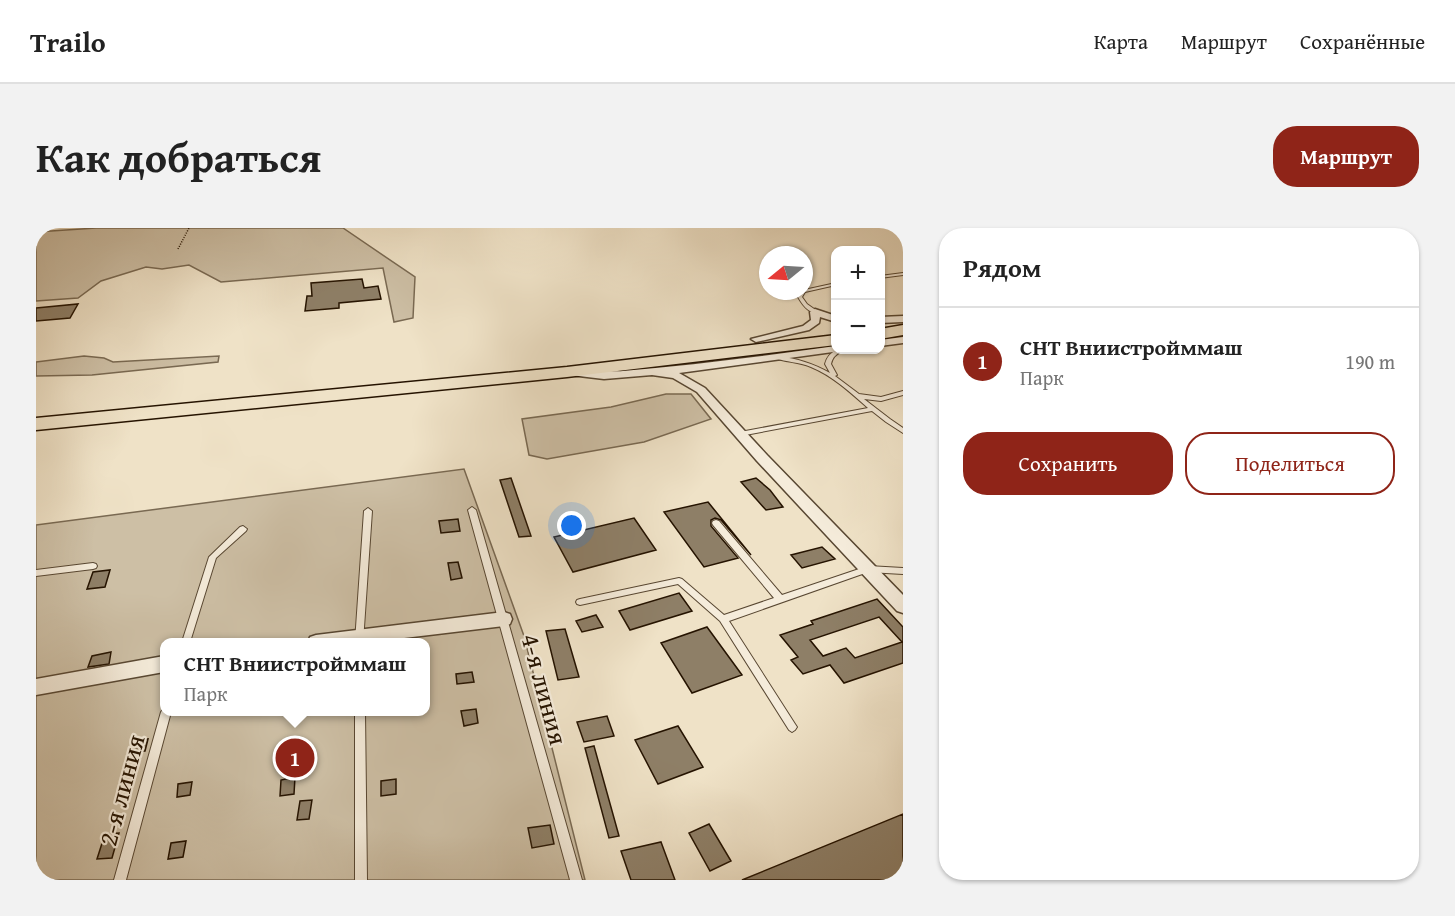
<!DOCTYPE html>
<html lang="ru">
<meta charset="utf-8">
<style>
:root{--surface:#fff;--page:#f2f2f2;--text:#222;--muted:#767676;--line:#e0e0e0;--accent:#8f2418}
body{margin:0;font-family:"Gentium Book Plus",serif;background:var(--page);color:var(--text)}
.controls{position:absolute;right:18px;top:18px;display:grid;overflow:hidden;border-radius:12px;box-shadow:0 2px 4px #0004}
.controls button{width:54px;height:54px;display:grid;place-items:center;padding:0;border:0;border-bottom:2px solid var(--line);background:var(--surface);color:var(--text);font:30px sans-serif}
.compass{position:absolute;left:723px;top:18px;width:54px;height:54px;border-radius:50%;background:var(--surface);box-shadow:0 2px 4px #0004;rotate:252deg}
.you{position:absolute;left:536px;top:298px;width:21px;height:21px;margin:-15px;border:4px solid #fff;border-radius:50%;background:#1a73e8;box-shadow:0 0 0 9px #1a73e833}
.badge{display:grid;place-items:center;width:39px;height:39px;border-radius:50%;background:var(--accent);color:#fff;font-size:20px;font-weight:700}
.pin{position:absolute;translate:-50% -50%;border:3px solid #fff;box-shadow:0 2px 6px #0006}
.popup{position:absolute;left:124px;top:410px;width:270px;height:78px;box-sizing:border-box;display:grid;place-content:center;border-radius:12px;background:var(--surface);filter:drop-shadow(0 2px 4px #0005);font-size:20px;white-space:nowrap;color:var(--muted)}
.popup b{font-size:22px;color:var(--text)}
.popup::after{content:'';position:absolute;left:50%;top:100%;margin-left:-12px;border:12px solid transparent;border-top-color:var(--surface)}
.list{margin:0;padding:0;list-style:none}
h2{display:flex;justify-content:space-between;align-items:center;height:78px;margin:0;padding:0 24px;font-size:26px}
h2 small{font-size:20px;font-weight:400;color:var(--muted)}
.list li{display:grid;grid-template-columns:39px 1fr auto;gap:18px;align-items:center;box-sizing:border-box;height:108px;padding:0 24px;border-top:2px solid var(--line)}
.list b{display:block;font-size:22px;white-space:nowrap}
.list p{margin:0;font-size:20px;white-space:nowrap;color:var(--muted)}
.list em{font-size:20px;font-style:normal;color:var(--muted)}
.actions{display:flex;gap:12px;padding:18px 24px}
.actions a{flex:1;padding:14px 0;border:2px solid var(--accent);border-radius:24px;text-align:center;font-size:21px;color:var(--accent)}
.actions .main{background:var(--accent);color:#fff}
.map{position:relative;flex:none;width:867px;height:652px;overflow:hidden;border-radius:24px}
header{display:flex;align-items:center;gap:36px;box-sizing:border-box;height:84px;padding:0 30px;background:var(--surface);border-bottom:2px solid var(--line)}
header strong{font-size:28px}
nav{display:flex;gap:33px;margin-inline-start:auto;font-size:21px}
.intro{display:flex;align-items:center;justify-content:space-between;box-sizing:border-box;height:144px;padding:0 36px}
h1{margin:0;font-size:42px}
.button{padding:15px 27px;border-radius:24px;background:var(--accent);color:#fff;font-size:21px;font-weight:700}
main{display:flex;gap:36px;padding:0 36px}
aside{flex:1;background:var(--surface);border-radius:24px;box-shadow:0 2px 4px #0004}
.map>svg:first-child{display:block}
.green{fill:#cdbfa5;stroke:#796952;stroke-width:1.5;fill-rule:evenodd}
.building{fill:#8e7f67;stroke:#251300;stroke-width:1.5;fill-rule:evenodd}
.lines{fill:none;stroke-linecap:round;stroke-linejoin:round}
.service-casing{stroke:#584732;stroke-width:2}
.minor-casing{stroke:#584732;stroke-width:3}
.trunk-casing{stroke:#251300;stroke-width:3}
.path{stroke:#251300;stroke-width:1.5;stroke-dasharray:1 1.5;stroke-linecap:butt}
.service{fill:#f5ecdb;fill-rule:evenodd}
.minor{fill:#f5ecdb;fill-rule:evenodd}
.trunk{fill:#efe2c7;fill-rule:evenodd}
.labels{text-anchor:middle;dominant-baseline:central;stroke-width:4.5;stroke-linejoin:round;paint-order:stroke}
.near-street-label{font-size:26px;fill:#251300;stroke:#f5ecdb}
</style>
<header>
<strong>Trailo</strong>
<nav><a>Карта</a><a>Маршрут</a><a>Сохранённые</a></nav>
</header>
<div class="intro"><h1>Как добраться</h1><a class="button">Маршрут</a></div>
<main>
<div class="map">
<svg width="867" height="652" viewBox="0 0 867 652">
<rect width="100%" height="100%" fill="#efe2c7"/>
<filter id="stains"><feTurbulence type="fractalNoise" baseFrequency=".00333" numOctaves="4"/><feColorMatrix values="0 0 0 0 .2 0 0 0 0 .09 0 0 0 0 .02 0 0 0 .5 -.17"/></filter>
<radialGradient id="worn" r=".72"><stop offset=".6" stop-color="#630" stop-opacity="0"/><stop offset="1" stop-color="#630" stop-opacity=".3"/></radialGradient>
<path class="green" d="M 60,0 L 307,0 L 379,49 L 377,90 L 358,94 L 347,40 L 185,54 L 153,37 L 126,41 L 110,39 L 65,53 L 42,70 L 0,73 L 0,4 Z
M 48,128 L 68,130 L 77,134 L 183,128 L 182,134 L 56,147 L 0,148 L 0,134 Z
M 630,166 L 655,166 L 675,191 L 608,214 L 511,231 L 493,227 L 486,191 L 575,179 Z
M 428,241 L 488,408 L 549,652 L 0,652 L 0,297 ZM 128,414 L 389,414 L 389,484 L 128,484 Z"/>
<path class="building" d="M 326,51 L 328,60 L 342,58 L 345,71 L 303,75 L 303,80 L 269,83 L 271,68 L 276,68 L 275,55 Z
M 42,76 L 34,90 L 0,93 L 0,80 Z
M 475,250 L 495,308 L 483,309 L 464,252 Z
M 720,250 L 734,262 L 747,279 L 730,282 L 705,254 Z
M 672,274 L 715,327 L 685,292 L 679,290 L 675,292 L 675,298 L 702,330 L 668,339 L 628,284 Z
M 598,290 L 620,322 L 537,344 L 518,309 Z
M 422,291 L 424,303 L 405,305 L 403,293 Z
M 786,319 L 799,331 L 766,340 L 755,327 Z
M 422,334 L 426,350 L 415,352 L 412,335 Z
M 74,342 L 69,359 L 51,361 L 57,344 Z
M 643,365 L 656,383 L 594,402 L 583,383 Z
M 841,371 L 867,399 L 867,435 L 808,455 L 794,437 L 767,446 L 755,432 L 762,429 L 744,407 L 777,396 L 775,393 ZM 843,389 L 866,414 L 819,430 L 810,420 L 787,428 L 774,412 Z
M 560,387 L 567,399 L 546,404 L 540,393 Z
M 671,399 L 706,447 L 656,465 L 625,415 Z
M 529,401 L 543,449 L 522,452 L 510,403 Z
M 75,424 L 73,436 L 52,439 L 56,428 Z
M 436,444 L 438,454 L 421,456 L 420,446 Z
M 440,481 L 442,495 L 428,498 L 425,483 Z
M 571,488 L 578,508 L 548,514 L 541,494 Z
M 642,498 L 667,539 L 622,556 L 599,512 Z
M 112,511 L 109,523 L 95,524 L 98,513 Z
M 558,518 L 583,608 L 573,610 L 549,520 Z
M 274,519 L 274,531 L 261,534 L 261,521 Z
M 259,549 L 258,566 L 244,568 L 245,552 Z
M 360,551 L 360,566 L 345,568 L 345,553 Z
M 156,554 L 154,567 L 141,569 L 142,556 Z
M 276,572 L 273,591 L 261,592 L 264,573 Z
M 867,586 L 867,652 L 706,652 Z
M 673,596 L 695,633 L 674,643 L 653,605 Z
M 514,597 L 518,616 L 496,620 L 492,600 Z
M 83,605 L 76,630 L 61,631 L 69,606 Z
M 150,613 L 147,629 L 132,631 L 135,615 Z
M 625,614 L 639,652 L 595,652 L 585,623 Z"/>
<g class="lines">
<defs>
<path id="service" d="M 867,45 L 867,47 L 844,50 L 844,48 Z
M 800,55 L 800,57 L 769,64 L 766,69 L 771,76 L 781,83 L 781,85 C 772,85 766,76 762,69 L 765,63 L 768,63 L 768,62 Z
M 801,122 L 807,122 C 800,127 797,128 795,136 L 801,147 L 799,148 L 823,166 L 845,169 L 867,163 L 867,167 L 845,173 L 828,171 L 854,191 L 867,200 L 867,205 L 850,194 L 836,183 L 704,208 L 702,207 L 702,205 L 704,204 L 832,180 C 815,165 797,148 775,139 C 763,134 750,134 739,130 L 742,128 C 762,131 776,135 794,145 L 789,136 C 791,129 794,125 801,122 Z
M 436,279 L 440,282 L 546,652 L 534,652 L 432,282 Z
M 332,280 L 336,283 L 327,414 L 319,414 L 328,283 Z
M 680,292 L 683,293 L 746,367 L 832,338 L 867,340 L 867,346 L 832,344 L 693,393 L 759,496 L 761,499 L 759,502 L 756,504 L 753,502 L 684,393 L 642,356 L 544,377 L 541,376 L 540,374 L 541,372 L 544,371 L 643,350 L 646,351 L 688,387 L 738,370 L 677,297 L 676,295 L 677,293 Z
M 207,298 L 211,301 L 210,303 L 180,330 L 154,414 L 146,414 L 173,329 L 204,299 Z
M 57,335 L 60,336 L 61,338 L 60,340 L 57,341 L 0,348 L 0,342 Z
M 128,480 L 128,484 L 135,484 L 90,652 L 78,652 L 125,484 Z
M 319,484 L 329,484 L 331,652 L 319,652 Z"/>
<path id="minor" d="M 779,81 L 800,88 L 800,94 L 784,89 L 783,95 L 773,102 L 720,114 L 715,111 L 767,98 L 775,92 L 774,84 Z
M 867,88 L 867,94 L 844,95 L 844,89 Z
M 867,109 L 867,115 L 844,118 L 844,112 Z
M 800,118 L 800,122 L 805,122 L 804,123 L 643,145 L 669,160 L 731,227 L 867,367 L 867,385 L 861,383 L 721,233 L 661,164 L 637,150 L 616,147 L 568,151 L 534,147 L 529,144 C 533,140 575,144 587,143 C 658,137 729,128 800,118 Z
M 468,384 L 474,386 L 476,391 L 474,396 L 468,398 L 335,414 L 272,414 L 274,409 L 280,407 Z
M 128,428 L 128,444 L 0,467 L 0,451 Z"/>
<path id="trunk" d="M 867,97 L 867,107 L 844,111 L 844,101 Z
M 800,107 L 800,117 L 531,149 L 0,202 L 0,190 L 531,139 Z"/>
</defs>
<use href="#service" class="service-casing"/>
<use href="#minor" class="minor-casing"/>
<use href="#trunk" class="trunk-casing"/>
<path class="path" d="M 142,21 L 153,0"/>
<use href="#service" class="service"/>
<use href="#minor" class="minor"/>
<use href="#trunk" class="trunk"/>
</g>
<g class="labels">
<g class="near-street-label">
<text transform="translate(509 461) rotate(75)">4-я линия</text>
<text transform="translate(85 562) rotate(-75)">2-я линия</text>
</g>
</g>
<rect width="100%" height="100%" filter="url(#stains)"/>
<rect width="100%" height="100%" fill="url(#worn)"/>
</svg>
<div class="controls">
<button>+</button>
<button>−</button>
</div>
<svg class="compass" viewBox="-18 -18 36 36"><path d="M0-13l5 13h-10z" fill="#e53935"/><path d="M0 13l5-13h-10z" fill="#767676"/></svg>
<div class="you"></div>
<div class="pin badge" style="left:259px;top:530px">1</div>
<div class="popup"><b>СНТ Вниистройммаш</b>Парк</div>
</div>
<aside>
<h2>Рядом<small></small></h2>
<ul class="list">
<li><span class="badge">1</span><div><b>СНТ Вниистройммаш</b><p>Парк</p></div><em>190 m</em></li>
</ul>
<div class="actions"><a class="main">Сохранить</a><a>Поделиться</a></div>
</aside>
</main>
